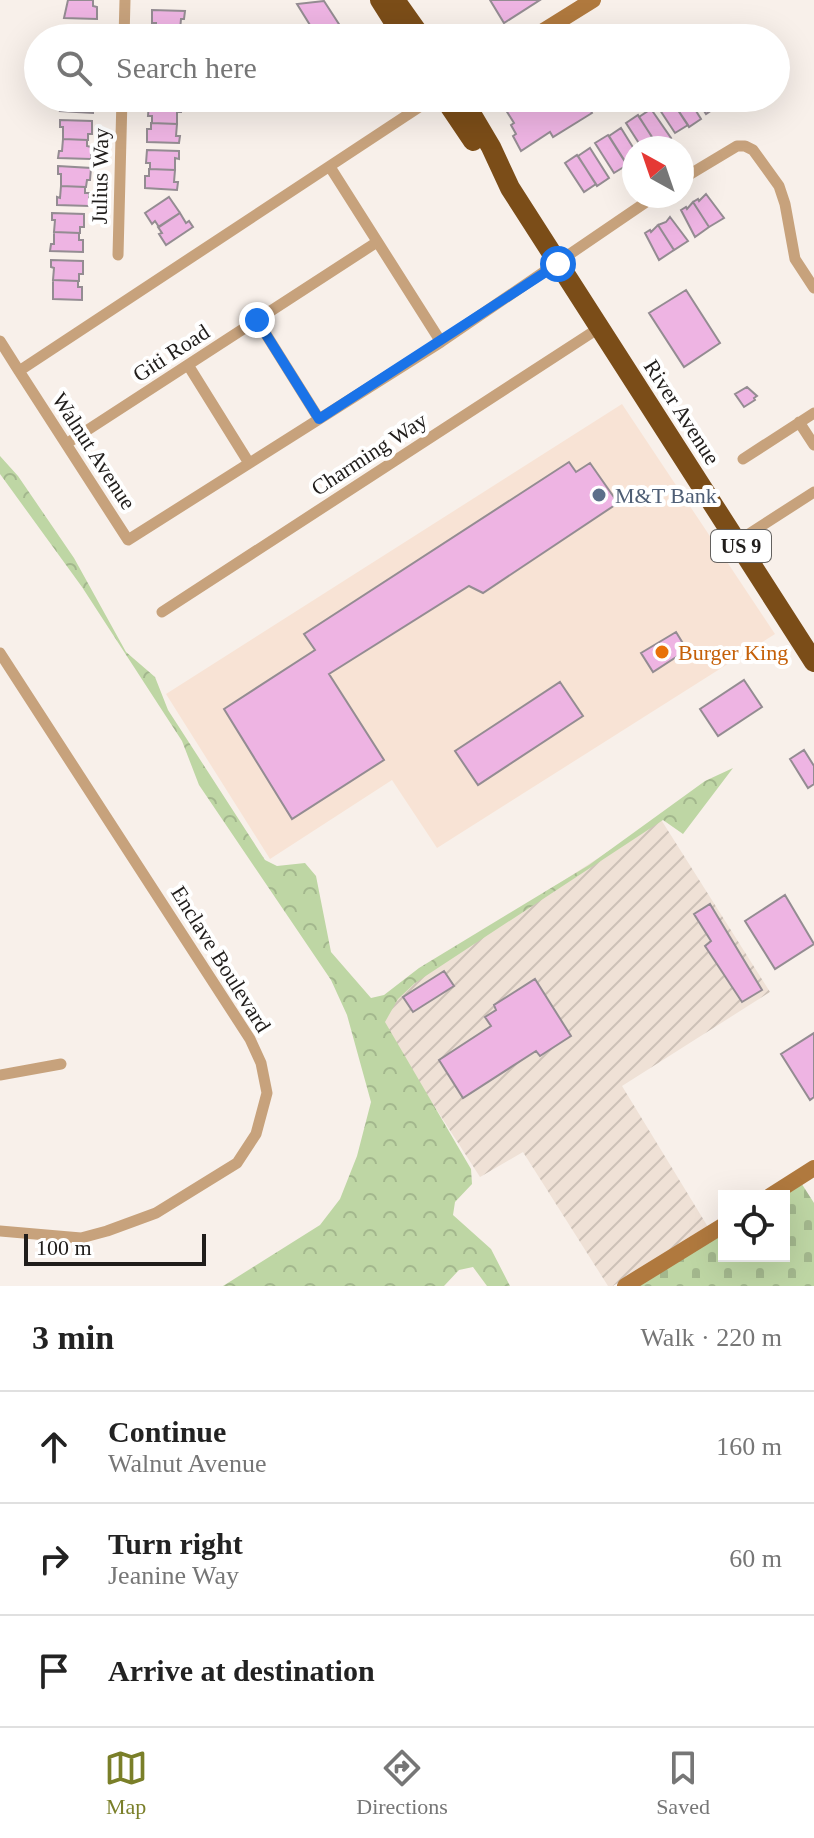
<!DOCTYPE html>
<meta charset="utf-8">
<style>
:root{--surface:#fff;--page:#f6f6f6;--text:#222;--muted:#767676;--line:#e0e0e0;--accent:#7a7f29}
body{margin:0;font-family:"Times New Roman",serif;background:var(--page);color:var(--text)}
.controls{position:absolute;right:24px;bottom:24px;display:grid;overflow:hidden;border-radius:0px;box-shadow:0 8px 32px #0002}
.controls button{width:72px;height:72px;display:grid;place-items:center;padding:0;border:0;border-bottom:2px solid var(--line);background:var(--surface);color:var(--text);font:40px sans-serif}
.compass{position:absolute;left:622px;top:136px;width:72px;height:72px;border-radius:50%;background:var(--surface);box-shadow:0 8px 32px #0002;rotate:320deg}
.scale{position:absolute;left:24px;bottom:20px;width:182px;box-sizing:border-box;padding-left:8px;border:4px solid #201d1b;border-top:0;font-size:22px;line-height:28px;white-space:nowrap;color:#201d1b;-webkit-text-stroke:6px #fff;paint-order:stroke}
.stop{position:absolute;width:24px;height:24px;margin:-18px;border:6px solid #1a73e8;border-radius:50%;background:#fff}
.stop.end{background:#1a73e8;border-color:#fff;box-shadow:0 2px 8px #0008}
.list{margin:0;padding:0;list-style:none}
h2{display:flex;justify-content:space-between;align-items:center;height:104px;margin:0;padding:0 32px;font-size:34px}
h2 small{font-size:26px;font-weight:400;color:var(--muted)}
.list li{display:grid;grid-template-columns:52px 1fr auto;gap:24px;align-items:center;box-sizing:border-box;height:112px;padding:0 32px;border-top:2px solid var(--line)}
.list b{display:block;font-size:30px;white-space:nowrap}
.list p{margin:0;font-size:26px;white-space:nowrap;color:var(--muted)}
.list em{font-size:26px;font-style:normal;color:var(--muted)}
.icon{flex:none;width:44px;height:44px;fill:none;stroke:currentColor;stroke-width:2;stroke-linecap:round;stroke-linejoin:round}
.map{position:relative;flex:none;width:814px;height:1286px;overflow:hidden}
.search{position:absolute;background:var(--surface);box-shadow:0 8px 32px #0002;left:24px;right:24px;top:24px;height:88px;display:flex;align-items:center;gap:20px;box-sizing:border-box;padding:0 28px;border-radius:44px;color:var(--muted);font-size:30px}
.sheet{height:440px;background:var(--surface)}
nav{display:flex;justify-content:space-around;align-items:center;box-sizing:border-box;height:112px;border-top:2px solid var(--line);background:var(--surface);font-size:22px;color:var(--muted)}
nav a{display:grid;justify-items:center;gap:4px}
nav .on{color:var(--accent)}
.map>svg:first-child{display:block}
.commercial{fill:#f8e3d5}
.industrial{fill:url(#industrial-furrows)}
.forest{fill:url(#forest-crowns)}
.cemetery{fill:url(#cemetery-stones)}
.building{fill:#eeb4e3;stroke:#948c92;stroke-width:2}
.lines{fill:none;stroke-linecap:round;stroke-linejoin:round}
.street{stroke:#c7a27c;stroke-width:11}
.secondary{stroke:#b0793e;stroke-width:16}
.highway{stroke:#7b4d18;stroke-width:20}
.route{stroke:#1a73e8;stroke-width:10}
.service-dot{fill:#5c6f8a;stroke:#fff;stroke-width:3}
.food-dot{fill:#e8710a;stroke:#fff;stroke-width:3}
.labels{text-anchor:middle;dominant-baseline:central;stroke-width:8;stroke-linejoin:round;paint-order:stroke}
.shield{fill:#fff;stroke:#63615f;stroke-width:2}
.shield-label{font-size:20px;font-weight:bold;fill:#201d1b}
.street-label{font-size:22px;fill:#201d1b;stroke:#fff}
.service-label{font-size:22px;fill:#4e5e75;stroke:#fff;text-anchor:start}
.food-label{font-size:22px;fill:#c56008;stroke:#fff;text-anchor:start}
</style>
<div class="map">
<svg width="814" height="1286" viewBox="0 0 814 1286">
<defs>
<pattern id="industrial-furrows" width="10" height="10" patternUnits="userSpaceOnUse" patternTransform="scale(2)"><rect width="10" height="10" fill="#efe1d6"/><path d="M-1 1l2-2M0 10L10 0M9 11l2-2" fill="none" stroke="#cdc1b7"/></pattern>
<pattern id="forest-crowns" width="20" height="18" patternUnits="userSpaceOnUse" patternTransform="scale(2)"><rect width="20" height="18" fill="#bed6a4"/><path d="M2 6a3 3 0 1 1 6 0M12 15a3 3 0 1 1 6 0" fill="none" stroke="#a3b78d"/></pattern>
<pattern id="cemetery-stones" width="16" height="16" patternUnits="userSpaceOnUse" patternTransform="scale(2)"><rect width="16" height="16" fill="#bed6a4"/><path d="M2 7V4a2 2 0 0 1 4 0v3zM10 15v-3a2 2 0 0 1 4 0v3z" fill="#a3b78d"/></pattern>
</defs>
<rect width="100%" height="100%" fill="#f8f0ea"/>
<path class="commercial" d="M 622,404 L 775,634 L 437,848 L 392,780 L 270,859 L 166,694 Z"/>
<path class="industrial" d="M 660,818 L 770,992 L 622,1086 L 708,1227 L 613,1286 L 608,1286 L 523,1152 L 480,1177 L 370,1006 Z"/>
<path class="forest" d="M 0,456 L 18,476 L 74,558 L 126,652 L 155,677 L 168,710 L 265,860 L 277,866 L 305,863 L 316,876 L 331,952 L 371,998 L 384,995 L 419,968 L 589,865 L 705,781 L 733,768 L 683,834 L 663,820 L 415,983 L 398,999 L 385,1022 L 471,1169 L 472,1184 L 455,1202 L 453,1215 L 491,1249 L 510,1286 L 487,1286 L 473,1267 L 459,1270 L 444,1286 L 223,1286 L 320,1225 L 340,1199 L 357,1156 L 371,1102 L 347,1015 L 331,980 L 199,785 L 182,741 L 82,587 L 0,474 Z"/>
<path class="cemetery" d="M 798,1178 L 814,1203 L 814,1286 L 624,1286 L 724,1224 L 724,1256 L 784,1256 L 784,1196 Z"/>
<path class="building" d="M 68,0 L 93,0 L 93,6 L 97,7 L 97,19 L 64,18 Z
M 490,0 L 540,0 L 504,23 Z
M 324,1 L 346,35 L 341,38 L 318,38 L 297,4 Z
M 152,10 L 185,11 L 184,19 L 181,19 L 180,30 L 156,29 L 156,23 L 152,23 Z
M 64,26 L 96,28 L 96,38 L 67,38 L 67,34 L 64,34 Z
M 155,29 L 180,30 L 180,38 L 151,38 L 155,36 Z
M 64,98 L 93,100 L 93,113 L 60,111 Z
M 233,98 L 255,98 L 239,108 Z
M 518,98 L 604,98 L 589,108 L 592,113 L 553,137 L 550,132 L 521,151 L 513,136 L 516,134 L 511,125 L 514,123 L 504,107 Z
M 665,98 L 670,98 L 688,125 L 675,133 L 656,104 Z
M 670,98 L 688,98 L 701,119 L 689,127 Z
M 696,98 L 713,98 L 718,106 L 706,114 Z
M 149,103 L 181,105 L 181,112 L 177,112 L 177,124 L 152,123 L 152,116 L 148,116 Z
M 651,109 L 671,138 L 658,146 L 639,117 Z
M 638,115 L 657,145 L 653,148 L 642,148 L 626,123 Z
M 60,120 L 92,121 L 92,134 L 88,134 L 88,140 L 63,139 L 63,127 L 60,127 Z
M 151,123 L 177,124 L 176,136 L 180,136 L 179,143 L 147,142 L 147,129 L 151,129 Z
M 621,128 L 634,149 L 634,162 L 628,166 L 609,136 Z
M 608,135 L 627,165 L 614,173 L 595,143 Z
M 63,139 L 87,140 L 87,146 L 91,147 L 91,159 L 58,158 L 59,151 L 62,151 Z
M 590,148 L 609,178 L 597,186 L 578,156 Z
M 147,150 L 179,151 L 179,159 L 175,158 L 175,170 L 150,169 L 150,163 L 146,163 Z
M 577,155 L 596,184 L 584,192 L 565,163 Z
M 58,166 L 91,168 L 90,180 L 87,180 L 86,187 L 61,186 L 61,174 L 58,174 Z
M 149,169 L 175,170 L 174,182 L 178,182 L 177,190 L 145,188 L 145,176 L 149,176 Z
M 61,186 L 85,187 L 85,193 L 89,193 L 89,206 L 57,205 L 57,197 L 60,198 Z
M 706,194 L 724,218 L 709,227 L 693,202 L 698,199 L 699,201 Z
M 169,197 L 180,213 L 159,227 L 155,221 L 152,224 L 145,213 Z
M 693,202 L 709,227 L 695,237 L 681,210 L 686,207 L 687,209 Z
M 52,213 L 84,214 L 84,227 L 80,227 L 80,233 L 54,232 L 55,220 L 52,220 Z
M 180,213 L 186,223 L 189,221 L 193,227 L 166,245 L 159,234 L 162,233 L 158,227 Z
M 670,217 L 688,241 L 674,250 L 658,225 L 666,222 Z
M 658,225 L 674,250 L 659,260 L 645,233 L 650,230 L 651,232 Z
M 54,232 L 79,233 L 79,240 L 83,240 L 83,252 L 50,251 L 51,244 L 54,244 Z
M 51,260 L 83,261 L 83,274 L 79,274 L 79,281 L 53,280 L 54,268 L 51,267 Z
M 53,280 L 78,281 L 78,287 L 82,287 L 82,300 L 53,299 Z
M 686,290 L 720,343 L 684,367 L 649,313 Z
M 747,387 L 757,396 L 754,398 L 755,400 L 744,407 L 735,394 Z
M 569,462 L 576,472 L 590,463 L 618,503 L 483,593 L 469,586 L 329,674 L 384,760 L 292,819 L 224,709 L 315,650 L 304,634 Z
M 676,632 L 687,650 L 653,672 L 641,653 Z
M 744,680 L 762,707 L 718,736 L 700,709 Z
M 560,682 L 583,716 L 478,785 L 455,751 Z
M 804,750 L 814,766 L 814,784 L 808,788 L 790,759 Z
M 785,895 L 814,944 L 775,969 L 745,921 Z
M 710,904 L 762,990 L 742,1002 L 705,946 L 711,941 L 694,914 Z
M 444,971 L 454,986 L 413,1012 L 403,997 Z
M 535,979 L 571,1036 L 540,1056 L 536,1051 L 463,1098 L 439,1060 L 491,1026 L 485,1017 L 496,1010 L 494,1005 Z
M 814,1033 L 814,1097 L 810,1100 L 781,1054 Z"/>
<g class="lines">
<path class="street" d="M 124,38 L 125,0
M 433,98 L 19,371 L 128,540 L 441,342 L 655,196
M 330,167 L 441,342
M 682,179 L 737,146 L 745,146 L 753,150 L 779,186 L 785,204 L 795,259 L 814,288
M 118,255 L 122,98
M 257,320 L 319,419
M 0,341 L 19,371
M 188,365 L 249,463
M 799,422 L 814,445
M 66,444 L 377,242
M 743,459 L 814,413
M 738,541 L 814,492
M 162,612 L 599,328
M 0,653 L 250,1039 L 261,1063 L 267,1093 L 256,1134 L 237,1163 L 156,1213 L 107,1231 L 81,1238 L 0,1231
M 0,1075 L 61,1064"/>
<path class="secondary" d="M 532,38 L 593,0
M 770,1196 L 814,1168
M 625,1286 L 724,1225"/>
<path class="highway" d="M 380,0 L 404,38
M 395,0 L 422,38
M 444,98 L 473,141
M 462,98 L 491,147 L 510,188 L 814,662"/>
</g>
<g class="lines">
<path class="route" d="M 257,320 L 319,419 L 558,264"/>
</g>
<circle class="service-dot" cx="599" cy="495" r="8"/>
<circle class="food-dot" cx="662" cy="652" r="8"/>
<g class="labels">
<rect class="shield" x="711" y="530" width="60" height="32" rx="6"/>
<g class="shield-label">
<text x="741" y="546">US 9</text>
</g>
<g class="street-label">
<text transform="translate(100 176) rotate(-89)">Julius Way</text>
<text transform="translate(171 353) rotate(-33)">Giti Road</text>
<text transform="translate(682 412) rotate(57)">River Avenue</text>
<text transform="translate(94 451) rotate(57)">Walnut Avenue</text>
<text transform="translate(369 454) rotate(-33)">Charming Way</text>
<text transform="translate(221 959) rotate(58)">Enclave Boulevard</text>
</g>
<g class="service-label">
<text x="615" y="495">M&amp;T Bank</text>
</g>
<g class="food-label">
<text x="678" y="652">Burger King</text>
</g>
</g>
</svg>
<div class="controls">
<button><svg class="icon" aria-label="locate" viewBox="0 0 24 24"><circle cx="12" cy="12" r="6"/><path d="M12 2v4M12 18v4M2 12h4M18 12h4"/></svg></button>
</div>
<svg class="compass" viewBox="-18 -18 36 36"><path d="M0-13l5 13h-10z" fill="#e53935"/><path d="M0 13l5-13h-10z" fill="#767676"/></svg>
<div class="scale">100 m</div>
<div class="stop" style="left:558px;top:264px"></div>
<div class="stop end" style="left:257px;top:320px"></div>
<div class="search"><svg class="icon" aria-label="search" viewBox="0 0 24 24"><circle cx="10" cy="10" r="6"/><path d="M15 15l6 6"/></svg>Search here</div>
</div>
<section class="sheet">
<h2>3 min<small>Walk · 220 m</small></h2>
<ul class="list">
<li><svg class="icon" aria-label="ahead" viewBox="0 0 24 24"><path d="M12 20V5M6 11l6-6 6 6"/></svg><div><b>Continue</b><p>Walnut Avenue</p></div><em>160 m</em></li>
<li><svg class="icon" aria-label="right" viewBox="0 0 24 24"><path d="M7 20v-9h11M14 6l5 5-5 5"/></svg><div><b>Turn right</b><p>Jeanine Way</p></div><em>60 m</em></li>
<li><svg class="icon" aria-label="arrive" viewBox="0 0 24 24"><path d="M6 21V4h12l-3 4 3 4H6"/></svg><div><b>Arrive at destination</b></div></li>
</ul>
</section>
<nav>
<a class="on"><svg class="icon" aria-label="map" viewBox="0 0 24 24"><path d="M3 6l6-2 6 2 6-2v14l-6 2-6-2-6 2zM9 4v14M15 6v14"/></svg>Map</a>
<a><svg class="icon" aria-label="directions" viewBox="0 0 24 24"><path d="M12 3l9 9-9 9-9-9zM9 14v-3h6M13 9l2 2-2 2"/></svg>Directions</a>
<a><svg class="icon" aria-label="saved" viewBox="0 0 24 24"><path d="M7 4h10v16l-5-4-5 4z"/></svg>Saved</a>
</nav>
